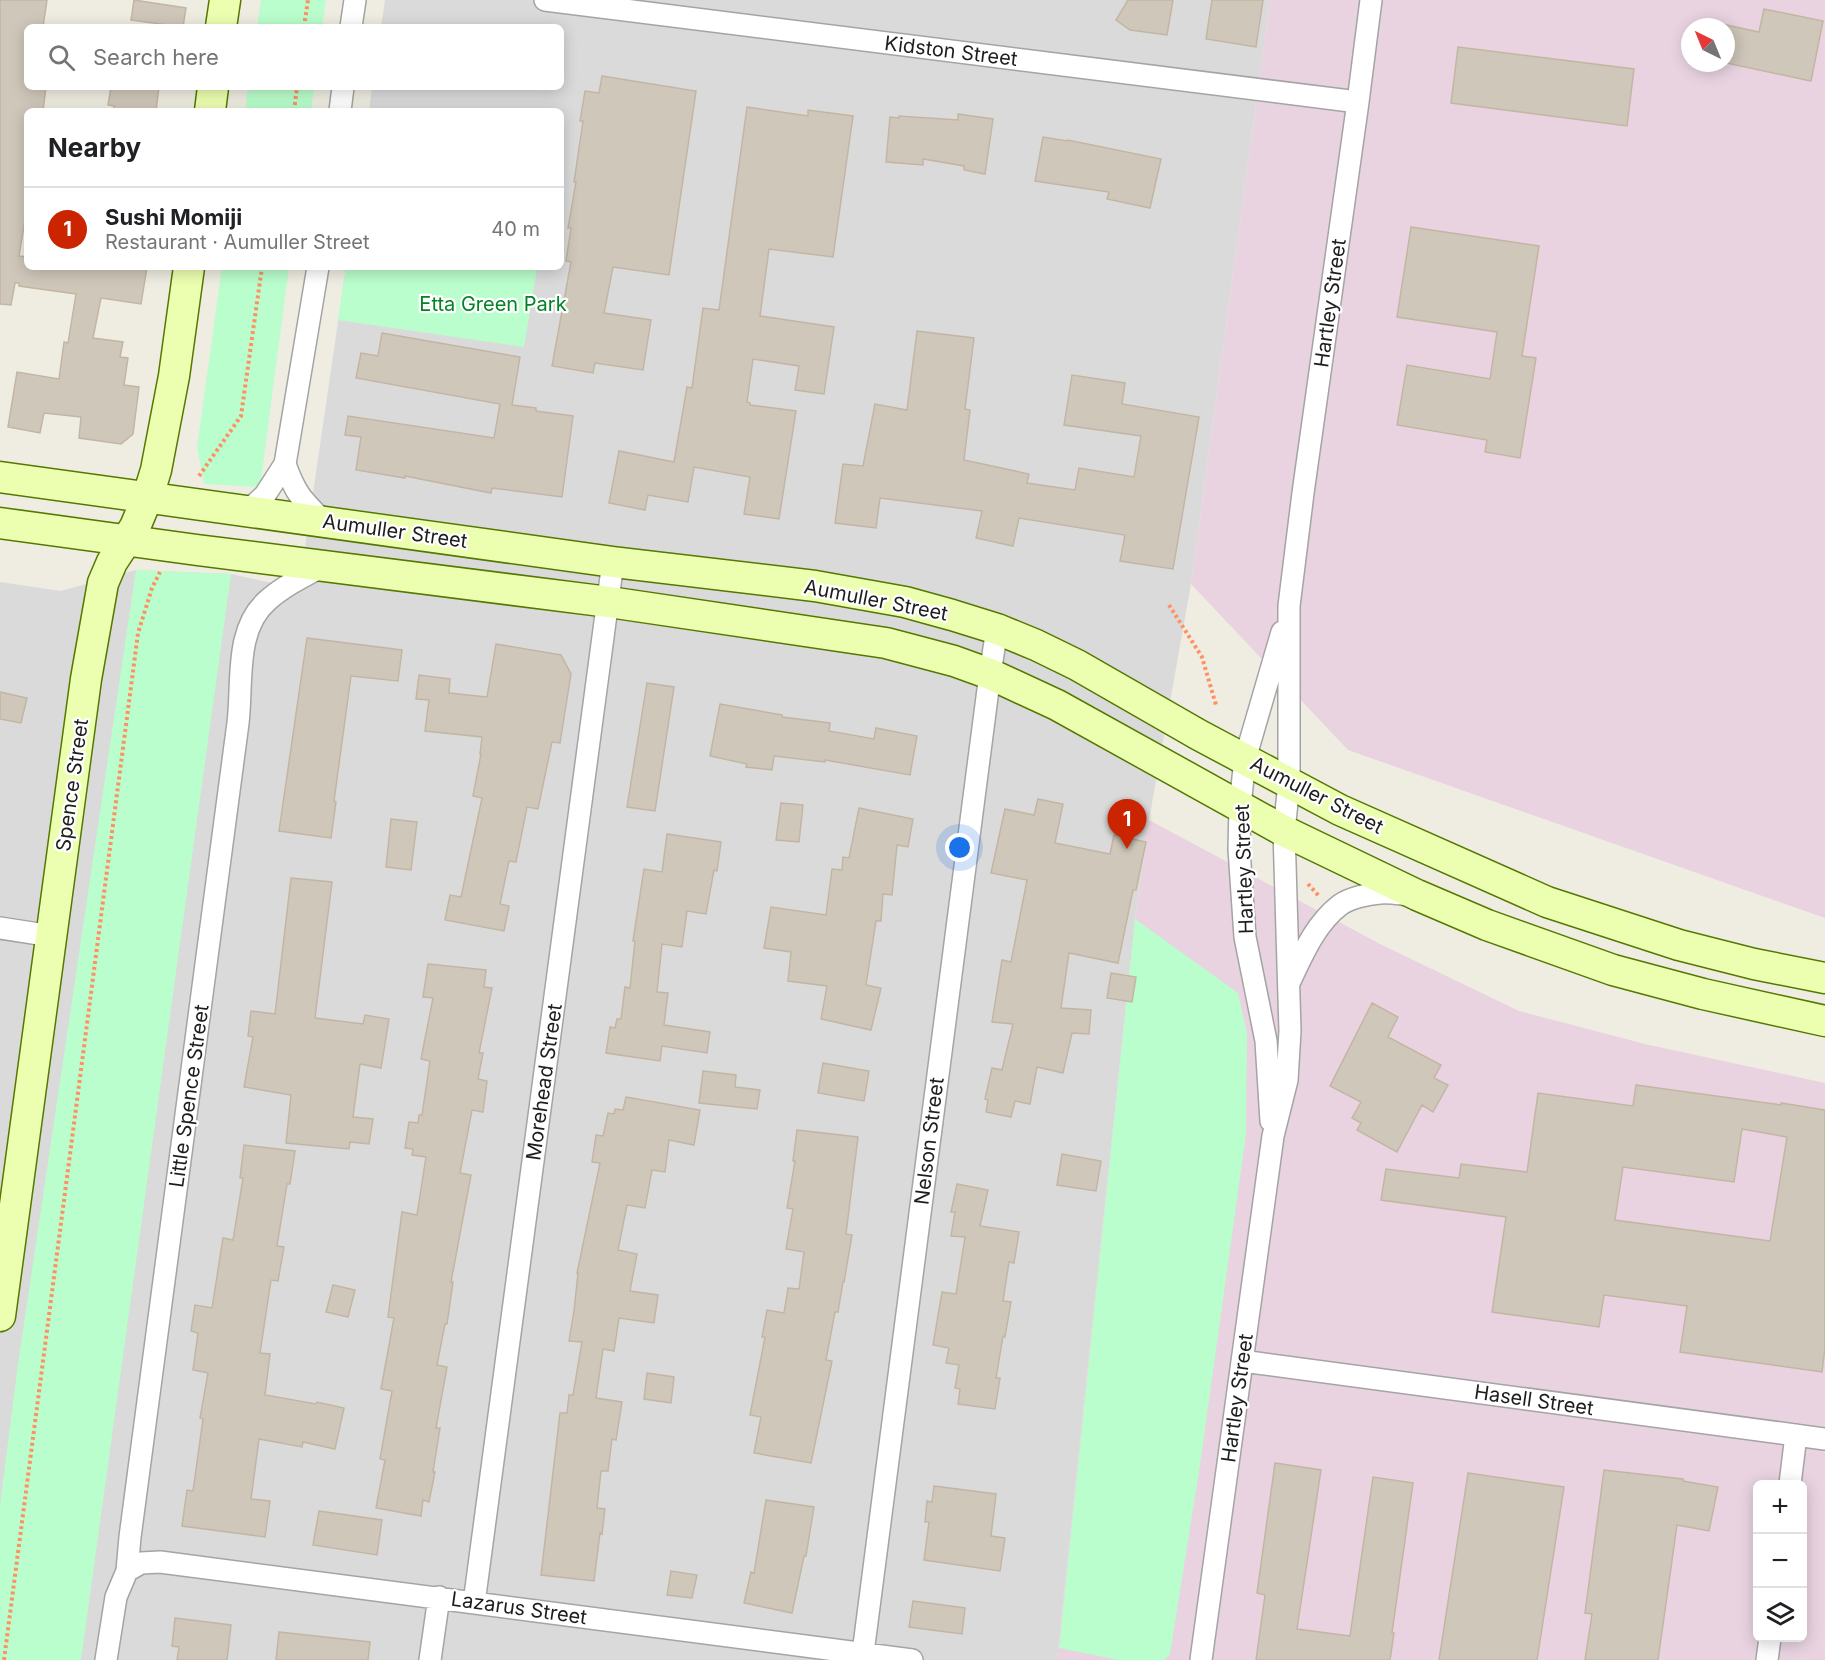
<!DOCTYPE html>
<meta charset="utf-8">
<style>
:root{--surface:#fff;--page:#f2f2f2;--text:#202124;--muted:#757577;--line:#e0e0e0;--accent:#ca2500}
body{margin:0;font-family:Inter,sans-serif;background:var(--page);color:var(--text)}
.controls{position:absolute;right:18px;bottom:18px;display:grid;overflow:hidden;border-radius:9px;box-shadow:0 3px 15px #0003}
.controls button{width:54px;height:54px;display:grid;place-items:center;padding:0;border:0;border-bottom:2px solid var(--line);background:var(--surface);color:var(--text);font:30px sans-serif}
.compass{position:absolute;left:1681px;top:18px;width:54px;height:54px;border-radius:50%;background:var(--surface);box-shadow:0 3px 15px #0003;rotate:317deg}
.you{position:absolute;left:960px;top:848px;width:21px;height:21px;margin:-15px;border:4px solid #fff;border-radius:50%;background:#1a73e8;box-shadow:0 0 0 9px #1a73e833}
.badge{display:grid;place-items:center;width:39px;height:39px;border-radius:50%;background:var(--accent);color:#fff;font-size:20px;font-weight:700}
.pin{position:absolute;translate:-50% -50px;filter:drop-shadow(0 2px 3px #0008)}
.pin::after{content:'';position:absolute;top:32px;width:21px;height:18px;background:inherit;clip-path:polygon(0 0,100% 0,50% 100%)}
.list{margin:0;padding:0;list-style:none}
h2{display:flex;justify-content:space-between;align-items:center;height:78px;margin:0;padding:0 24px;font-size:26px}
h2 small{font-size:20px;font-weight:400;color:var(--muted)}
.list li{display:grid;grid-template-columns:39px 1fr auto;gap:18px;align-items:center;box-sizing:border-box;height:84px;padding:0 24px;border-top:2px solid var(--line)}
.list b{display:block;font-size:22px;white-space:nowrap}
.list p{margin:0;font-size:20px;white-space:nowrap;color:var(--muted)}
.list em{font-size:20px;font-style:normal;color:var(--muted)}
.icon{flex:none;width:33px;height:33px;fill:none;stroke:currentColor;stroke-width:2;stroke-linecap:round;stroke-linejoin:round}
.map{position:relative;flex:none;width:1825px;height:1660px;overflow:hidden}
.search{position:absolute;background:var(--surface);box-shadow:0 3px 15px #0003;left:24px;top:24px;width:540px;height:66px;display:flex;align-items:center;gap:15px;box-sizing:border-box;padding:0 21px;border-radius:9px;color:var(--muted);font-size:22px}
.panel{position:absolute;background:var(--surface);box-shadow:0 3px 15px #0003;left:24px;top:108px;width:540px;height:162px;border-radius:9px}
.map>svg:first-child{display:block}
.residential{fill:#dbdada}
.industrial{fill:#e9d3e1;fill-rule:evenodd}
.park{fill:#b9fecc}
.building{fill:#cfc7ba;stroke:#c2b6a3;stroke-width:1.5;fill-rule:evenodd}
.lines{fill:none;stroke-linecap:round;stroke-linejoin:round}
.street-casing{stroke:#a4a4a4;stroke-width:24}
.secondary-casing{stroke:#547800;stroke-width:33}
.path{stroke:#ff9063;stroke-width:4;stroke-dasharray:3 3;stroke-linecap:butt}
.street{stroke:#fff;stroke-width:21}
.secondary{stroke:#ecffb0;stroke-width:30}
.labels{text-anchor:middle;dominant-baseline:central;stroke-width:4.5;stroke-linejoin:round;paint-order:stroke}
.street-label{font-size:20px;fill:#1d1d1d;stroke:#fff}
.park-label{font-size:20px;fill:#028425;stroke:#fff}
</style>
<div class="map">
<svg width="1825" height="1660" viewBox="0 0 1825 1660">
<rect width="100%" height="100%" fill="#efede1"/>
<path class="residential" d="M 385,0 L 1270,0 L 1191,584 L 1149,820 L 1135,919 L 1057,1660 L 0,1660 L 0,582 L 61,591 L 136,570 L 231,574 L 299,589 L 346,267 L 561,267 L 561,111 L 369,111 L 372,87 L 561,87 L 561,27 L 381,27 Z"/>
<path class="industrial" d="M 1270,0 L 1825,0 L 1825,918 L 1348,750 L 1191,584 ZM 1690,27 L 1726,27 L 1726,63 L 1690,63 Z
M 1149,820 L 1380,944 L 1519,1011 L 1645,1044 L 1825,1083 L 1825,1660 L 1057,1660 L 1135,919 ZM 1758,1484 L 1802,1484 L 1802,1638 L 1758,1638 Z"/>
<path class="park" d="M 261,0 L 326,0 L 322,27 L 257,27 Z
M 248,87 L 314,87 L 311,111 L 245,111 Z
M 222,267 L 289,267 L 260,487 L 204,484 L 197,447 Z
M 346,267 L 524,267 L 537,269 L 524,347 L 338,320 Z
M 136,570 L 231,574 L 81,1660 L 0,1660 L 0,1505 L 18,1364 Z
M 1135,919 L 1238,993 L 1247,1033 L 1246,1134 L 1200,1465 L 1170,1654 L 1164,1660 L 1119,1660 L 1059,1648 Z"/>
<path class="building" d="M 0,0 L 47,0 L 43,27 L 27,27 L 27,87 L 46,87 L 43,111 L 27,111 L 27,208 L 19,256 L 27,257 L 27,267 L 147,267 L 141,304 L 101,298 L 93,338 L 123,342 L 120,357 L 128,358 L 124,385 L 139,387 L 133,434 L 121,444 L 79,438 L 81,417 L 44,413 L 40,433 L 8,427 L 17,372 L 59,379 L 64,342 L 68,343 L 76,294 L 19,286 L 19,283 L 15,283 L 11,305 L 0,304 Z
M 134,0 L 186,8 L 183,27 L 131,20 Z
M 1128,0 L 1173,0 L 1167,35 L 1130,30 L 1116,20 Z
M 1212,0 L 1263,0 L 1256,47 L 1206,39 Z
M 1764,9 L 1823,21 L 1811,81 L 1726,63 L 1726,25 L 1759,32 Z
M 1458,47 L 1634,69 L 1627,126 L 1451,103 Z
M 602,76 L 696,91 L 669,275 L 613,267 L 604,313 L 651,320 L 643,370 L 595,363 L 593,373 L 552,366 L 571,262 L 566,261 L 571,228 L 568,228 L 576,182 L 574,182 L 583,121 L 580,121 L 585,91 L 599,93 Z
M 111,87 L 159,87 L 156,111 L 114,111 L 114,106 L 108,105 Z
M 747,107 L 808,116 L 808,110 L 853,116 L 833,257 L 769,249 L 760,316 L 834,327 L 824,394 L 795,390 L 799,366 L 753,359 L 747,402 L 750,403 L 750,405 L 796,411 L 779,519 L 744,514 L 750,477 L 694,467 L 688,502 L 648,495 L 645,510 L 609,503 L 619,451 L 674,462 L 687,387 L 692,388 L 703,308 L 719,310 Z
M 958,114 L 993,119 L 985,174 L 964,170 L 964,166 L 923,159 L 923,165 L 886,162 L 890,117 L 899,118 L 899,116 L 958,120 Z
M 1043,137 L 1067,141 L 1068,140 L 1161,159 L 1150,208 L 1107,199 L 1109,192 L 1035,181 Z
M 1411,227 L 1539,246 L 1522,356 L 1536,358 L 1520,458 L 1485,452 L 1487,440 L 1397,425 L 1407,365 L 1490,379 L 1497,332 L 1397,317 Z
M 917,331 L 974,338 L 965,409 L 970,410 L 964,460 L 1029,474 L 1027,483 L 1075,490 L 1079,468 L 1134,477 L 1141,436 L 1064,425 L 1072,375 L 1125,383 L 1122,404 L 1199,417 L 1173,569 L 1120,561 L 1125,535 L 1019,518 L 1013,546 L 976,538 L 982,511 L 880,498 L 876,528 L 835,523 L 843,464 L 863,466 L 875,404 L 907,410 Z
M 382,333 L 520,357 L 512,405 L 536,408 L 536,411 L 573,416 L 562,497 L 492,488 L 491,493 L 405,476 L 405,478 L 356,470 L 361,437 L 345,435 L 348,416 L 494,438 L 500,404 L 356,378 L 361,353 L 378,356 Z
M 307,638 L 402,650 L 398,681 L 351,676 L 334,801 L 336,802 L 331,838 L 279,831 Z
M 496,644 L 561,655 L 571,674 L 560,743 L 552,742 L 538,809 L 527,807 L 516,862 L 509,861 L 500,904 L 509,906 L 504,931 L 445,920 L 450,895 L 461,897 L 482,798 L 473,796 L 481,754 L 480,754 L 482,737 L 425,731 L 429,700 L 416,699 L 419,675 L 450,679 L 449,693 L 487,697 Z
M 647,683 L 674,687 L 655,811 L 627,807 Z
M 0,692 L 27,698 L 21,723 L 0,719 Z
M 720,704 L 782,715 L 782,717 L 830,723 L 829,731 L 874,739 L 876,728 L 917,736 L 910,775 L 825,760 L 825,762 L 774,756 L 772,770 L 746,767 L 747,764 L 710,756 Z
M 1038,799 L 1063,804 L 1055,843 L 1110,854 L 1114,835 L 1146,842 L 1136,890 L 1133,890 L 1118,963 L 1069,953 L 1061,1008 L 1091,1010 L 1089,1034 L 1072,1033 L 1063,1073 L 1037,1067 L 1030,1104 L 1015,1101 L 1011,1117 L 986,1112 L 988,1100 L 985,1099 L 992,1068 L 1002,1070 L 1013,1024 L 992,1022 L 1002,960 L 1011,962 L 1027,880 L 991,873 L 1005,809 L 1034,815 Z
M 781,803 L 803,805 L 799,842 L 776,840 Z
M 859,808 L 913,819 L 908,847 L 897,845 L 892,895 L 883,894 L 881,921 L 876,921 L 866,985 L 881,988 L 871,1030 L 821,1019 L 827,986 L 788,981 L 791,952 L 764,948 L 771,907 L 826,915 L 832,869 L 842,870 L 843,857 L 849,858 Z
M 391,819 L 417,822 L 411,870 L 386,867 Z
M 667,834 L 721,842 L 717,871 L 714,870 L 706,914 L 687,911 L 682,947 L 662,944 L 657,992 L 668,993 L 664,1025 L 710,1032 L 707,1053 L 662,1046 L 660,1061 L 606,1053 L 610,1027 L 615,1028 L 617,1019 L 621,1019 L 625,987 L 630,988 L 635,941 L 633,941 L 644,869 L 662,872 Z
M 291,878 L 332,882 L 315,1018 L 363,1024 L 365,1015 L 389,1019 L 381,1068 L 360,1064 L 353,1117 L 373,1119 L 369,1144 L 350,1142 L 349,1149 L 286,1143 L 291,1095 L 244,1087 L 253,1037 L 248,1036 L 251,1011 L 275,1014 Z
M 428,964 L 486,970 L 484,987 L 492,988 L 479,1053 L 483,1053 L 478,1079 L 487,1081 L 483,1112 L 472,1110 L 460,1173 L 471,1175 L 451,1282 L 453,1282 L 447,1324 L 445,1324 L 437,1365 L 447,1367 L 436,1428 L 440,1428 L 433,1472 L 435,1472 L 429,1502 L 423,1500 L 421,1516 L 376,1508 L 385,1460 L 380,1459 L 392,1391 L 381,1389 L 394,1318 L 388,1317 L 402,1212 L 417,1215 L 426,1157 L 412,1155 L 413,1149 L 405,1148 L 409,1122 L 418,1123 L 419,1115 L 422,1115 L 430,1061 L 421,1059 L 433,998 L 423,997 Z
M 1111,973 L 1136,977 L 1132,1002 L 1107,998 Z
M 1372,1003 L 1398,1017 L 1388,1037 L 1441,1065 L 1434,1078 L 1448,1085 L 1433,1112 L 1422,1105 L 1397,1152 L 1357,1130 L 1361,1123 L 1352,1118 L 1361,1102 L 1330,1086 Z
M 823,1063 L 869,1071 L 864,1101 L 818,1093 Z
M 703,1071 L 736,1075 L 735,1087 L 760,1090 L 757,1109 L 699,1103 Z
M 1636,1085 L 1781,1105 L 1781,1103 L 1825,1110 L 1825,1348 L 1822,1372 L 1680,1352 L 1687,1306 L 1604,1295 L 1599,1327 L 1492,1312 L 1506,1217 L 1381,1200 L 1386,1169 L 1459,1178 L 1461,1164 L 1527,1172 L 1538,1093 L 1633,1106 ZM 1742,1129 L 1787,1137 L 1770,1241 L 1615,1220 L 1623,1167 L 1734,1182 Z
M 626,1097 L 700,1110 L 694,1145 L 669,1140 L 665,1172 L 652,1170 L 645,1208 L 627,1205 L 618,1250 L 637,1254 L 630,1291 L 658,1295 L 654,1323 L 619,1318 L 614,1351 L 603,1349 L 596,1398 L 622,1402 L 616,1440 L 612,1439 L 608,1471 L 601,1471 L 597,1508 L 605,1509 L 602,1534 L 600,1533 L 594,1581 L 541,1575 L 560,1413 L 567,1413 L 569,1395 L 573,1395 L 582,1342 L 569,1341 L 574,1311 L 578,1273 L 577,1273 L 600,1163 L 592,1162 L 596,1135 L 603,1136 L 608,1113 L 614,1114 L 615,1109 L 623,1110 Z
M 797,1130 L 858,1137 L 846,1234 L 852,1235 L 844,1282 L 843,1282 L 838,1312 L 835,1312 L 826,1360 L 832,1361 L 811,1463 L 754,1453 L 761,1417 L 750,1415 L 765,1337 L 762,1337 L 767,1310 L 784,1313 L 788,1288 L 799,1289 L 804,1252 L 786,1249 L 793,1209 L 787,1208 L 795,1161 L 793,1161 Z
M 244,1145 L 295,1151 L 290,1184 L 287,1184 L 277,1246 L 284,1247 L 278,1281 L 271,1280 L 260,1353 L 270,1354 L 265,1395 L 316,1404 L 317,1402 L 344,1408 L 335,1449 L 303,1442 L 302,1447 L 259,1439 L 251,1499 L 270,1501 L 265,1537 L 182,1526 L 187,1490 L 193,1491 L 203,1419 L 200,1418 L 208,1373 L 193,1370 L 198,1333 L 191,1331 L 195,1305 L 212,1308 L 223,1238 L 233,1240 L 243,1178 L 240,1178 Z
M 1062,1154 L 1101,1161 L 1096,1191 L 1057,1185 Z
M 957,1184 L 988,1190 L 980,1226 L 1019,1232 L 1014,1263 L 1009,1262 L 1003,1301 L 1011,1302 L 1005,1337 L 1003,1336 L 996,1378 L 1000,1378 L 995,1409 L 958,1404 L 960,1389 L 955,1388 L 959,1365 L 946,1363 L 949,1348 L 933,1345 L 942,1292 L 956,1294 L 965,1237 L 951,1236 L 955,1212 L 951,1212 Z
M 333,1285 L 355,1290 L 348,1317 L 326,1312 Z
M 647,1373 L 674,1377 L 671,1403 L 644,1399 Z
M 1275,1463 L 1321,1470 L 1297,1629 L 1350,1636 L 1373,1477 L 1413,1483 L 1392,1633 L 1394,1633 L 1390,1660 L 1256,1660 L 1265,1595 L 1257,1593 Z
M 1604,1470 L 1683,1479 L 1683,1481 L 1718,1487 L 1709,1531 L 1677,1525 L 1658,1660 L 1585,1660 L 1592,1614 L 1585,1613 Z
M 1468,1473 L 1564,1487 L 1537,1660 L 1439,1660 Z
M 934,1486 L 996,1494 L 991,1536 L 1005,1538 L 1000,1571 L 924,1560 L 929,1522 L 925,1522 L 927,1501 L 932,1502 Z
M 766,1500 L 814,1507 L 806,1556 L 804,1556 L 792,1613 L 744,1603 L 751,1572 L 754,1573 Z
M 319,1511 L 382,1520 L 377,1555 L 313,1545 Z
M 671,1571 L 697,1575 L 692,1598 L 667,1595 Z
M 913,1601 L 965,1608 L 962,1634 L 909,1627 Z
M 175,1618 L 231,1625 L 227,1660 L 177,1660 L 179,1647 L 172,1646 Z
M 279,1632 L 370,1642 L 368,1660 L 276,1660 Z"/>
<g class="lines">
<defs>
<path id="street" d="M 545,0 L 1358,102
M 351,27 L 355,0
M 340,111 L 343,87
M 285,464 C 295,493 302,500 323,521
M 248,511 L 265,495 L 285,464 L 318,267
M 0,928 L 52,936
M 1289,983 C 1302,956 1315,924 1340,905 C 1350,898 1367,894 1380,893 C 1389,892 1399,894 1408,895
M 1271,1121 L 1266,1041 L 1245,937 L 1239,849 L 1240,806 L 1245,759 L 1282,632
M 1242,1361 L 1825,1439
M 1790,1484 L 1796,1435
M 127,1571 L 141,1563 L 160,1562 L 912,1660
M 474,1603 L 613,562
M 863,1653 L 990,674 L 997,629
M 106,1660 L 116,1597 L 127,1571 L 130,1537 L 238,723 C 243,682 234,629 268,600 C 284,586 304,576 323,566
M 430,1660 L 439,1597
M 1201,1660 L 1273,1136 L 1287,1080 L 1290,1031 L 1284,831 L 1289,783 L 1289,606 L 1303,493 L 1358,102 L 1371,0
M 1767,1660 L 1770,1638"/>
<path id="secondary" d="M 221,27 L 225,0
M 210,111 L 213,87
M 0,477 L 613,562 L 815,586 L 905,602 L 952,615 L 997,629 L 1036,645 L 1077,665 L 1199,735 L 1340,810 L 1547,902 L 1679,945 L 1754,964 L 1825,978
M 0,523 L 197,550 L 609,602 L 886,643 L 954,661 L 990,674 L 1057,705 L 1284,831 L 1417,895 L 1487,925 L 1613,970 L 1703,994 L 1825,1021
M 0,1316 L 86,679 L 103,583 L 112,562 L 135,527 L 148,496 L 156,470 L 174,376 L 189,267"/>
</defs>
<use href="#street" class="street-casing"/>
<use href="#secondary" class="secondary-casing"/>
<path class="path" d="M 304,27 L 308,0
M 294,111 L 297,87
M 199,476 L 241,416 L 262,267
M 1169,605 L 1202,657 L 1216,705
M 1308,884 L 1319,896
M 4,1660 L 138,633 L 152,588 L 160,572"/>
<use href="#street" class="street"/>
<use href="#secondary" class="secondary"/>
</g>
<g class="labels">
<g class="street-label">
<text transform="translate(951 51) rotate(7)">Kidston Street</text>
<text transform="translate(1330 303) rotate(-82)">Hartley Street</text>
<text transform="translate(395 531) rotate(8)">Aumuller Street</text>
<text transform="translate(876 600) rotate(11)">Aumuller Street</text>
<text transform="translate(72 785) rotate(-82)">Spence Street</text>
<text transform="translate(1317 795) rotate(27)">Aumuller Street</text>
<text transform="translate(1244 869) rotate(-92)">Hartley Street</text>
<text transform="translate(544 1082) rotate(-82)">Morehead Street</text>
<text transform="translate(189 1096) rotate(-82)">Little Spence Street</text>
<text transform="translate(929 1141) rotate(-83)">Nelson Street</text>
<text transform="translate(1237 1398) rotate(-82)">Hartley Street</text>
<text transform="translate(1534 1400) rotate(8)">Hasell Street</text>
<text transform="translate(519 1608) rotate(8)">Lazarus Street</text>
</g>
<g class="park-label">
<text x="493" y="304">Etta Green Park</text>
</g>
</g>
</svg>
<div class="controls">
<button>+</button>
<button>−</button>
<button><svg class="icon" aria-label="layers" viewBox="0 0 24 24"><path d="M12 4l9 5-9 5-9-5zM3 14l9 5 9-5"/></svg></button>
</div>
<svg class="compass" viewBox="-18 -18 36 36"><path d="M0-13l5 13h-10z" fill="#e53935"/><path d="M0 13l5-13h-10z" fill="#757577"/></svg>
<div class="you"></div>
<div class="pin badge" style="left:1127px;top:849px">1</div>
<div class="search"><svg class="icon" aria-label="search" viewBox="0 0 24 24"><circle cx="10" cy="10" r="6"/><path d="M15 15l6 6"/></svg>Search here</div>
<section class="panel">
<h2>Nearby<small></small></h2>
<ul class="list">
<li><span class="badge">1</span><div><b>Sushi Momiji</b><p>Restaurant · Aumuller Street</p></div><em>40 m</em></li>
</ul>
</section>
</div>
